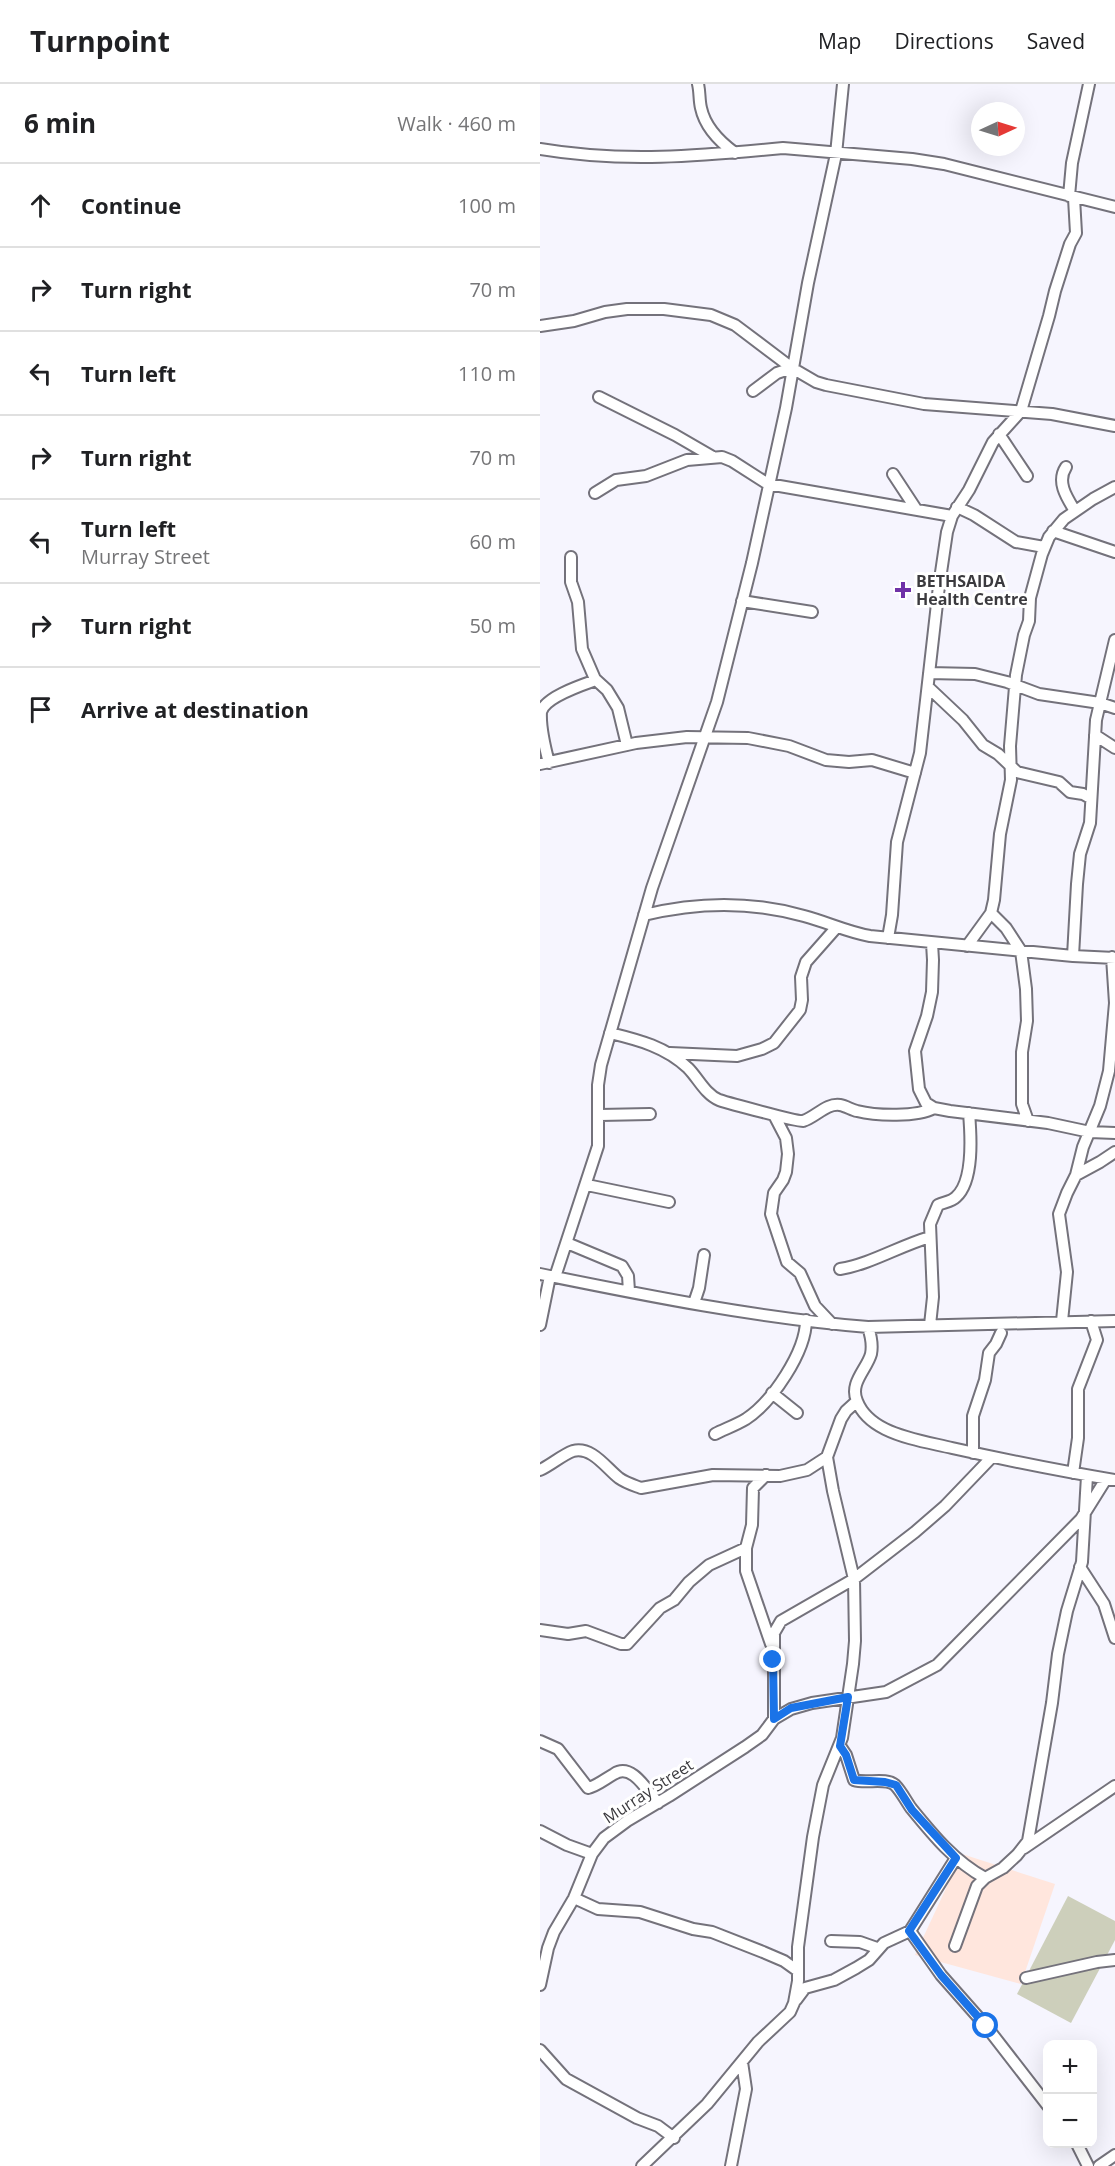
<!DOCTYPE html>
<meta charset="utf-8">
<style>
:root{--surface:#fff;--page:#f2f2f2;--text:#202124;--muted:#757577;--line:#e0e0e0}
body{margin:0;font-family:"Open Sans",sans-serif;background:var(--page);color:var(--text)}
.controls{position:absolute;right:18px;bottom:18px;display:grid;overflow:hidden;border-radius:12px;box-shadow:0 6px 24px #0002}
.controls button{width:54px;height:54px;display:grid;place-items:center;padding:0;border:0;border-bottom:2px solid var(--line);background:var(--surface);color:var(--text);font:30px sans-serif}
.compass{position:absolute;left:431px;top:18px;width:54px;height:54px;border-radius:50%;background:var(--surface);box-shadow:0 6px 24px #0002;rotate:86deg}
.stop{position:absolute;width:18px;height:18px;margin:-14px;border:4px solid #1a73e8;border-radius:50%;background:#fff}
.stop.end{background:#1a73e8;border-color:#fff;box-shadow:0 2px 6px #0008}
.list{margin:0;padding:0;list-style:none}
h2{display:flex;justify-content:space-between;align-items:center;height:78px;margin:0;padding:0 24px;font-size:26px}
h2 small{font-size:20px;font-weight:400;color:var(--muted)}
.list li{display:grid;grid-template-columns:39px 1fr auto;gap:18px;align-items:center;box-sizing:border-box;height:84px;padding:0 24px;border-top:2px solid var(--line)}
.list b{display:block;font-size:22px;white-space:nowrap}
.list p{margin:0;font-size:20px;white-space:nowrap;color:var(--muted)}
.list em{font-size:20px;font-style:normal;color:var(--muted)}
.icon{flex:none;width:33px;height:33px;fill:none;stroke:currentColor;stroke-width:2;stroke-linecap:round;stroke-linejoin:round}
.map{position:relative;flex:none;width:575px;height:2082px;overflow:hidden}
header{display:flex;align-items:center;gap:36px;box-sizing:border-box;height:84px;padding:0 30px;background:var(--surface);border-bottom:2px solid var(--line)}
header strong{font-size:28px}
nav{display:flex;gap:33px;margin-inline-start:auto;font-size:21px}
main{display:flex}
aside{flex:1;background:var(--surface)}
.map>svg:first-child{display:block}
.education{fill:#ffe6dd}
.green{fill:#cdcfbb}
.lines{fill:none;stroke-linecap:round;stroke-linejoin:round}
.minor-casing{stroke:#74727b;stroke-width:14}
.minor{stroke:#fff;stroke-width:10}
.route{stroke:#1a73e8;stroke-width:8}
.poi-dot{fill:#7032a7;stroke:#fff;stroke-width:2}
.labels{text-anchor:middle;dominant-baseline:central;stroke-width:6;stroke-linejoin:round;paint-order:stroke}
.poi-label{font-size:16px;font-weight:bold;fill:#3b3a3e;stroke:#fff;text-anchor:start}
.street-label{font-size:16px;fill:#3b3a3e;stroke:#fff}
</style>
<header>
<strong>Turnpoint</strong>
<nav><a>Map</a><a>Directions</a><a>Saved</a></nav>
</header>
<main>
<aside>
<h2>6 min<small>Walk · 460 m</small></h2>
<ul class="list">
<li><svg class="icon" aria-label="ahead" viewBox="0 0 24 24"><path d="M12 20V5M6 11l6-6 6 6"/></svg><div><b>Continue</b></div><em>100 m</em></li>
<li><svg class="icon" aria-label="right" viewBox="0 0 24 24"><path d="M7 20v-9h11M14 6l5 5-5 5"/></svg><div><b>Turn right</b></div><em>70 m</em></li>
<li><svg class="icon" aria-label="left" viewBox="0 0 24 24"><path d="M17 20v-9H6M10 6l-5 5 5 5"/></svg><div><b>Turn left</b></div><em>110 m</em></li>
<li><svg class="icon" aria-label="right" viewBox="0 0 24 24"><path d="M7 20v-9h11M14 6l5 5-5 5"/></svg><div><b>Turn right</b></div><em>70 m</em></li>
<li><svg class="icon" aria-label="left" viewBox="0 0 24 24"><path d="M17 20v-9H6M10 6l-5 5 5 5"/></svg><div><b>Turn left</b><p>Murray Street</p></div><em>60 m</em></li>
<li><svg class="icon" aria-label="right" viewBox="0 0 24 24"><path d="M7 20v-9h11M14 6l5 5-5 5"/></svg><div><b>Turn right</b></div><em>50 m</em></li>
<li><svg class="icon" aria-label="arrive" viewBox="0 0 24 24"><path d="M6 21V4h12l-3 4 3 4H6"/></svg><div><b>Arrive at destination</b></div></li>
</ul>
</aside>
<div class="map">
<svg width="575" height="2082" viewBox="0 0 575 2082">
<rect width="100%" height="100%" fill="#f6f5fe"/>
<path class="education" d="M 422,1770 L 515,1800 L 481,1900 L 375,1871 Z"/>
<path class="green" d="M 528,1812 L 575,1837 L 575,1856 L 531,1939 L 477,1910 Z"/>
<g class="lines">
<defs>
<path id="minor" d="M 158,0 C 160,8 159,16 161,24 C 165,43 180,58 195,69
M 0,65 C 82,79 160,72 243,64 L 372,75 L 404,80 L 575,123
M 529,112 L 532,79 L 549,0
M 0,242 L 34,237 L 65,228 L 87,225 L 124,225 L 171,231 L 195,241 L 252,284 L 276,298 L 286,301 L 384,320 L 512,330 L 575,342
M 213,307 L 237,289 L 252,284
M 59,313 L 135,351 L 173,373
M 459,350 L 487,392
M 526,383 C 516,398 527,414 535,427
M 353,390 L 376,425
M 55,409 L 76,396 L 106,392 L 147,376 L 182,373 L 192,377 L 228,400 L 412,432
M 417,423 L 434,431 L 476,458 L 504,463
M 513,447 L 575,468
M 31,473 L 31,498 L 38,518 L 42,565 L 55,595 L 67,606 L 78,624 L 87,661
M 202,517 L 272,528
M 389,589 L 435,590 L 467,598 L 499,610 L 560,619 L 575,624
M 388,603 L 423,636 L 443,661 L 458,670 L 477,688 L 519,698 L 530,708 L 543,710 L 550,714
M 555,651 L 575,664
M 9,679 C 5,664 0,644 1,628 C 5,613 42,601 56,596
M 0,680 L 96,659 L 147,653 L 208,654 L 249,662 L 286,676 L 309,678 L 332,676 L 375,689
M 451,829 L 466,844 L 481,867 L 486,905 L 487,937 L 482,968 L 482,1020 L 488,1037
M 104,831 C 157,818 211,817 264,832 C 287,838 307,848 330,852 L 533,872 L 575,874
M 348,854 L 352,831 L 357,758 L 380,669 L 399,502 L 407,448 L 412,432 L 429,406 L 453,358 L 481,327 L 509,232 L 515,207 L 530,160 L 536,149 L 534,114
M 392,859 L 393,876 L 392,908 L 387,932 L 375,967 L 379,1005 L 386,1019 L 394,1024 L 410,1027 L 508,1039 L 550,1048 L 575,1049
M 427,862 L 451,829 L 454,816 L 460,750 L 471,696 L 470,662 L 476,591 L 484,551 L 489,537 L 490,514 L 502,470 L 509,453 L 524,435 L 553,415 L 575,403
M 533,872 L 537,800 L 540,770 L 550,739 L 556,636 L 575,556
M 70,949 C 99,956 126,963 148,984 C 158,994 165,1010 179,1016 C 188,1019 258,1038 263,1037 C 276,1033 286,1019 300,1021 C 306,1022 312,1026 317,1027 C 337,1032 377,1033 394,1024
M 130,969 L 197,972 L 222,965 L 234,959 L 260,926 L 262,916 L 261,893 L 266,878 L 296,844
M 60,1031 L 110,1030
M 234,1031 L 246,1054 L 248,1070 L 246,1088 L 243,1096 L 234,1109 L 231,1130 L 247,1178 L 260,1189 L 275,1222 L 292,1240
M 536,1091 L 560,1078 L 575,1068
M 47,1101 L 129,1118
M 27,1159 L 82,1182 L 88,1192 L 89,1207
M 300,1185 C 331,1180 359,1162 390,1153
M 0,1190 C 108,1212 218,1234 328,1243 L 575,1237
M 15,1193 L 58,1062 L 58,1001 L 61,981 L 112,804 L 177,618 L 212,479 L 246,324 L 268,199 L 296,70 L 303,0
M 154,1219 L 159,1204 L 164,1171
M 522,1237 L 527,1188 L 519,1130 L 527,1109 L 536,1091 L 543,1063 L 560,1022 L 569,987 L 575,919 L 572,873
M 0,1241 L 10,1192
M 390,1241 L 393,1213 L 390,1140 L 398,1121 C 404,1118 411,1118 416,1113 C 434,1097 431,1052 429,1029
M 328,1243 C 331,1252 333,1260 331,1270 C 327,1285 309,1299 317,1317 C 322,1330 333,1339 345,1345 C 365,1355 391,1359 412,1364 C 466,1376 520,1387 575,1396
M 232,1309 L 257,1329
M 175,1350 C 185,1345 196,1341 206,1335 C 232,1318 266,1268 266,1236
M 433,1369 L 433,1332 L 445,1296 L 449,1269 L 456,1260 L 461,1249
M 0,1386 C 11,1381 22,1371 33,1367 C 52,1362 66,1384 79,1394 C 86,1399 93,1401 101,1404 L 173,1391 L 240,1392 L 267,1386 L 287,1373
M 533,1389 L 538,1354 L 538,1305 L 557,1256 L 551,1237
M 226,1391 L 213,1404 L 212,1441 L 206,1464 L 206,1487 L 231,1560
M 540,1483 L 564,1520 L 575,1554
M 0,1546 L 28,1550 L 46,1547 L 81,1560 L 87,1560 L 120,1524 L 134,1516 L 149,1498 L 169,1481 L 206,1464
M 234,1635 L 234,1549 L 241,1537 L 314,1495 L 375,1448 L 405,1422 L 452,1373
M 0,1657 L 18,1665 L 48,1704 C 57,1702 65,1695 74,1690 C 92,1678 107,1707 118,1719
M 300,1662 L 306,1671 L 314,1696 C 326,1700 346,1693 355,1701 C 361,1707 366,1717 371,1724 C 393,1751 414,1777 445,1794
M 0,1747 L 27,1761 L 52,1770
M 484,1764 L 575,1702
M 34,1814 L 58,1825 L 100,1828 L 153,1845 L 172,1848 L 223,1868 L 244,1877 L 258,1887
M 370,1847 L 401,1891 L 446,1942 L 508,2022
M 291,1857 L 320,1858 L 337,1864
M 415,1862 L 437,1802 L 445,1794 L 463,1784 L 477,1771 L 488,1757 L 512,1619 L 518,1570 L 527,1527 L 542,1478 L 547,1392
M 486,1894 L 557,1878 L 575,1876
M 0,1901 L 8,1864 L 14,1848 L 34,1814 L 52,1770 L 64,1754 L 87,1737 L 129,1712 L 205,1663 L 222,1651 L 234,1635 L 251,1625 L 272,1619 L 346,1608 L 397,1581 L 541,1435 L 566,1395
M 256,1916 L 265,1904 L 294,1896 L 316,1884 L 329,1876 L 344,1859 L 370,1847 L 416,1774
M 0,1966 L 26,1995 L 97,2034 L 118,2042 L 134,2054
M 537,2060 L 548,2082
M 102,2082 L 167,2020 L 218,1958 L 250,1928 L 254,1919 L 258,1897 L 258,1863 L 273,1753 L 283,1701 L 302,1654 L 313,1580 L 315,1557 L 314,1495 L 293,1407 L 287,1373 L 301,1335 L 306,1327 L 317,1317
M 191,2082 L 206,2005 L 202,1978
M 559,2082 L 575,2071"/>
</defs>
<use href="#minor" class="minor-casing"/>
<use href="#minor" class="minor"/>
</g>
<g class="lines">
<path class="route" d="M 233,1576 L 234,1635 L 251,1624 L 308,1613 L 300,1662 L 306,1671 L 314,1696 L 345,1698 L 356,1701 L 372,1726 L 416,1774 L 369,1847 L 401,1891 L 446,1942"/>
</g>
<path class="poi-dot" d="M360 497h6v6h6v6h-6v6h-6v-6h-6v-6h6z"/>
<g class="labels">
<g class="poi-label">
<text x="376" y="497">BETHSAIDA<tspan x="376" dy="18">Health Centre</tspan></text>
</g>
<g class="street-label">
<text transform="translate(108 1707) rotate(-33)">Murray Street</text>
</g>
</g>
</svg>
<div class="controls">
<button>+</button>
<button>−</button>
</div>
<svg class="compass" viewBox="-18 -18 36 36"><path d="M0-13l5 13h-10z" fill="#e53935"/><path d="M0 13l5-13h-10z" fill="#757577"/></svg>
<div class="stop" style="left:446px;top:1942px"></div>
<div class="stop end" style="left:233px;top:1576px"></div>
</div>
</main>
